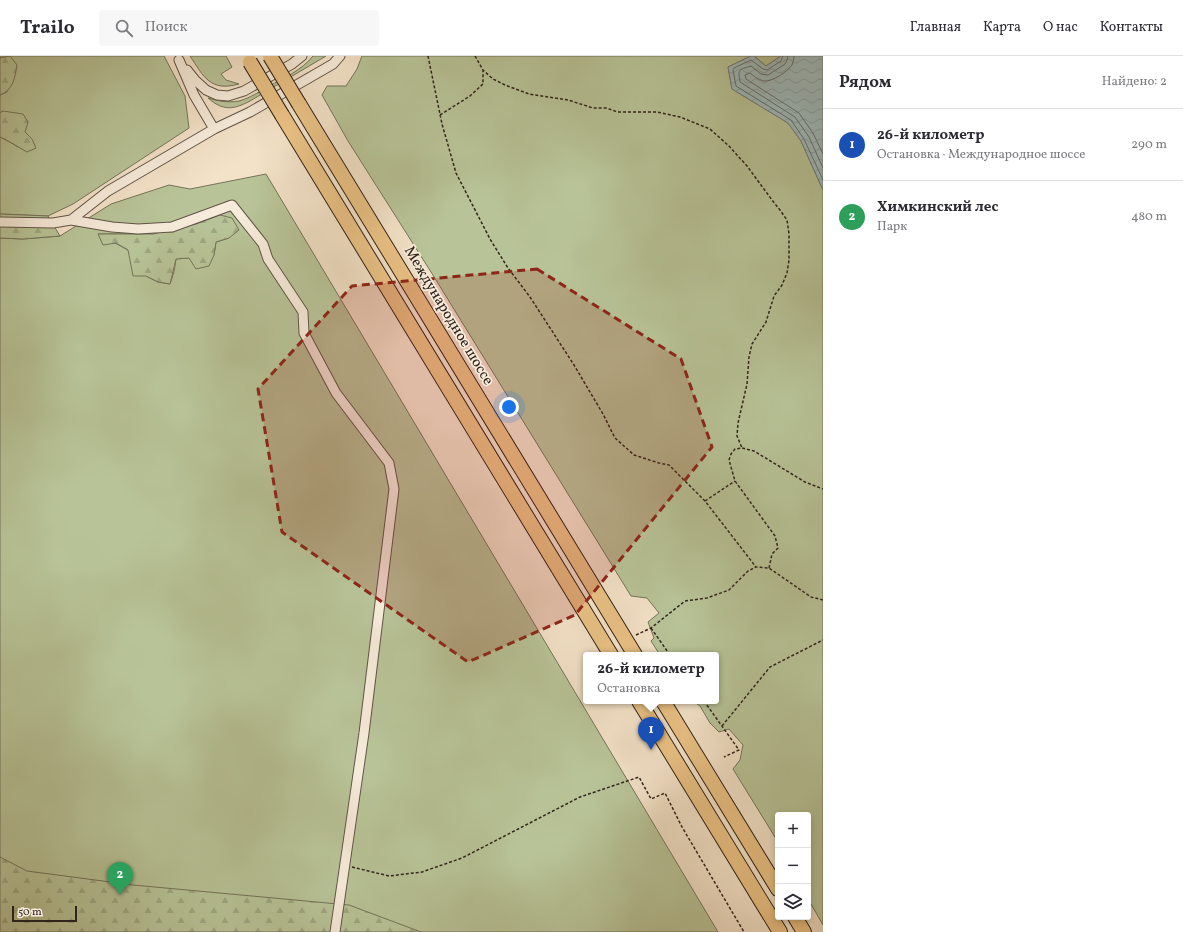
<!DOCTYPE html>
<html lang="ru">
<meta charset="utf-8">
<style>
:root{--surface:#fff;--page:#f7f7f7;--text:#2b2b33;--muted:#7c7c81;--line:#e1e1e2;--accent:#b45309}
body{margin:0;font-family:Vollkorn,serif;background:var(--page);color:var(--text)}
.controls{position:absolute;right:12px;bottom:12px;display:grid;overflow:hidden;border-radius:4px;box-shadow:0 2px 6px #0003}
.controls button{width:36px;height:36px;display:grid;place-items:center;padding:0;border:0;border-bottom:1px solid var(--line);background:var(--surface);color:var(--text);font:20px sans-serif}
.scale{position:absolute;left:12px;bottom:10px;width:65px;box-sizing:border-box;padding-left:4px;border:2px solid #30241c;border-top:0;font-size:11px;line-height:14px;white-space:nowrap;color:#30241c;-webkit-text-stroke:3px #f7ecdb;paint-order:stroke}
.you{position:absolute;left:509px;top:351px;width:14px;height:14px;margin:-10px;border:3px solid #fff;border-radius:50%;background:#1a73e8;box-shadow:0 0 0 6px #1a73e833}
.badge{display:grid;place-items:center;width:26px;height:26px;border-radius:50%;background:var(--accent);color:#fff;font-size:13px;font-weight:700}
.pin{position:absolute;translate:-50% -33px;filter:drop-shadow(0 1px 2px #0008)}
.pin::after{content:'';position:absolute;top:21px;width:14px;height:12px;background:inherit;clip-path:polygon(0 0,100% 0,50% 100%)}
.popup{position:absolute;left:583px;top:596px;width:136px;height:52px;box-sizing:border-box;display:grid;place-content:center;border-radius:4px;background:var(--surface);filter:drop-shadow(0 1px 3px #0005);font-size:13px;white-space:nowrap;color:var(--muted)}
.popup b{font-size:15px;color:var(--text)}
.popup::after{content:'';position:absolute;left:50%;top:100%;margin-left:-8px;border:8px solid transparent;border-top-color:var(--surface)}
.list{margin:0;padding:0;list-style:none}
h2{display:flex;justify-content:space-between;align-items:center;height:52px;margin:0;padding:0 16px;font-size:17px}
h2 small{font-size:13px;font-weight:400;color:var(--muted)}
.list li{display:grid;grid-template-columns:26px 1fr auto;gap:12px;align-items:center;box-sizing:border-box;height:72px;padding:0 16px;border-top:1px solid var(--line)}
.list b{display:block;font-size:15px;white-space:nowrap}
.list p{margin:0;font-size:13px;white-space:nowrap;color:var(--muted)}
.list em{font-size:13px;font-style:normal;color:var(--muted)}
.icon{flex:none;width:22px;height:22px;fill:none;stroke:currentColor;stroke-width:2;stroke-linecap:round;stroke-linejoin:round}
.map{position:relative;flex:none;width:823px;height:876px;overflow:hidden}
header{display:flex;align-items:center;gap:24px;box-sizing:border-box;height:56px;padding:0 20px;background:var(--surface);border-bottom:1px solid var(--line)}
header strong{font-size:19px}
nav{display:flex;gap:22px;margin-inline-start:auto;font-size:14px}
.search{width:280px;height:36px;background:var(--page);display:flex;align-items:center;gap:10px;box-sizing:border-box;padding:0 14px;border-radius:4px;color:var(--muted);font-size:15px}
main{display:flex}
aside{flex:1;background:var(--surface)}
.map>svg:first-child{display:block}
.green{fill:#b8c498;stroke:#74745a;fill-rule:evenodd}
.forest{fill:url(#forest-firs);stroke:#74745a}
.water{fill:url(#water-waves);stroke:#727f7d}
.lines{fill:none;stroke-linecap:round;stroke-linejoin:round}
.shore{stroke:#67706d;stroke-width:1}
.minor-casing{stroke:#615447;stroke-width:11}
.highway-casing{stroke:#30241c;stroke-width:16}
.path{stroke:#30241c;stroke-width:1.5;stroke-dasharray:3 2;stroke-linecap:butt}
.minor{stroke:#f7ecdb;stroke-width:9}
.highway{stroke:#eac184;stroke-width:14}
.highway-bridge-casing{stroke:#30241c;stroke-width:16;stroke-linecap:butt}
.highway-bridge{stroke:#eac184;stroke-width:14}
.marked{fill:#8f2418;fill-opacity:0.2;stroke:#8f2418;stroke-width:3;stroke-dasharray:8 5;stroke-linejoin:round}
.labels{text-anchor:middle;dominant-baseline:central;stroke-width:3.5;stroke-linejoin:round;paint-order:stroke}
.street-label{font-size:15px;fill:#30241c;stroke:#f7ecdb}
</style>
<header>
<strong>Trailo</strong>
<div class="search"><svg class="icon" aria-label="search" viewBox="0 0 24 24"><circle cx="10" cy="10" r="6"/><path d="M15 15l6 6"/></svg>Поиск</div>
<nav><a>Главная</a><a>Карта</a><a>О нас</a><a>Контакты</a></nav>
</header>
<main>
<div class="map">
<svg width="823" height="876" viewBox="0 0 823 876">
<defs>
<pattern id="forest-firs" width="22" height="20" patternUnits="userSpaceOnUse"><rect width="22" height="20" fill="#b8c498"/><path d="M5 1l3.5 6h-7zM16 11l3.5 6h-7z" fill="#9ea882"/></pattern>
<pattern id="water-waves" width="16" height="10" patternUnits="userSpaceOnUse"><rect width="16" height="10" fill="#9ebcbe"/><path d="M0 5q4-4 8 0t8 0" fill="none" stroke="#88a1a3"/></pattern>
</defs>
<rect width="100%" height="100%" fill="#f3e2c8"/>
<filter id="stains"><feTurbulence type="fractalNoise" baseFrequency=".005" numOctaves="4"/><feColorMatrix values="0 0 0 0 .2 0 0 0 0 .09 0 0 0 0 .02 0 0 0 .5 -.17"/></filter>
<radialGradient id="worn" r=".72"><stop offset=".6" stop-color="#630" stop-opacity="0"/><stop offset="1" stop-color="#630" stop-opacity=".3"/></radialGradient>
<path class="green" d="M 0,0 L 164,0 L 185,40 L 189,72 L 73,148 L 48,160 L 0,158 L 0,81 L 10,86 L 18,91 L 32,83 L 3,55 L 0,57 L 0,39 L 7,36 L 10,0 L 0,2 Z
M 190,0 L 226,0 L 232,11 L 221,18 L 226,24 L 239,28 C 210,36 204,21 190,0 Z
M 313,0 L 326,0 L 250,45 C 233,54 223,55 208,42 C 218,45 228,47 239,45 C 250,42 259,36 269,30 C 284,22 302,14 313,0 Z
M 362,0 L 751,0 L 728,11 L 732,33 L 788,67 L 801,85 L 823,134 L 823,869 L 808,843 L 808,759 L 778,759 L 778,786 L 733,713 L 740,704 L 743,689 L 729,673 L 719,676 L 710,667 L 700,650 L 693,645 L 716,645 L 716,599 L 660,599 L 651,585 L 654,582 L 648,566 L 659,557 L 647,542 L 631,540 L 431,216 L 348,85 L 322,39 L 327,30 L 346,30 L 357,13 Z
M 754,0 L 781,0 L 766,10 Z
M 266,118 L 718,876 L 0,876 L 0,182 L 23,183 L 60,180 L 111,148 L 169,129 L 190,133 ZM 220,159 L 229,182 L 216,186 L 214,199 L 176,203 L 174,216 L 170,228 L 158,226 L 146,220 L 128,194 L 98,178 L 153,178 L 196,168 Z"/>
<path class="forest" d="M 10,0 L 17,9 C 15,22 13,34 0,39 L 0,2 Z
M 3,55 L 23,58 L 28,66 L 25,76 L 32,83 L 36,92 L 27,96 L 10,86 L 0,81 L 0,57 Z
M 0,158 L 48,160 L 60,180 L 23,183 L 0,182 Z
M 220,159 L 232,162 L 239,174 L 229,182 L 216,186 L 214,199 L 209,210 L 196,213 L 189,202 L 176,203 L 170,228 L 158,226 L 146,220 L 133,220 L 128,194 L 116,187 L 103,189 L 98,178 L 153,178 L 196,168 Z
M 0,801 L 27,815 L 133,829 L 349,849 L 421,876 L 0,876 Z"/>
<path class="water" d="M 751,0 L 754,0 L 766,10 L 781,0 L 823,0 L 823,134 L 801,85 L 788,67 L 732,33 L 728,11 Z"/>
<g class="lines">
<path class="shore" d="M 783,0 L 781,5 L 767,14 L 763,13 L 751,4 L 734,12 L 733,14 L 736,30 L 791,64 L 804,83 L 823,124
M 788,0 L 787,4 L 785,8 L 768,19 L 761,18 L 751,10 C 738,14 738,13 740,26 L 795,61 L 809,81 L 823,112
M 794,0 C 794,3 793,6 792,9 C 787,16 772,26 764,25 C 758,24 754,20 750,17 L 745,19 L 746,23 L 799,57 L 813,77 L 823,98"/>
<defs>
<path id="minor" d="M 179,4 L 194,39 L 214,73 L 250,56 L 333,8 L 340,0
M 187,14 L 195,24 L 206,34 L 217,39 L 228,40 L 244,35 L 292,8 L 302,0
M 71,164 L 108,135 L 214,73
M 0,166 L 53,167 L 71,164 L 112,171 L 138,173 L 172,171 L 232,149 L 263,188 L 268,203 L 303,256 L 304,277 L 336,337 L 389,407 L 394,433 L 364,677 L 335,876"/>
<path id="highway" d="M 299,48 L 635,599
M 282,59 L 611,599
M 639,645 L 780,876
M 663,645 L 778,833
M 795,861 L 804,876"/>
</defs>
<use href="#minor" class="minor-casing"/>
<use href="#highway" class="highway-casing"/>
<path class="path" d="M 428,0 L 442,68 L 456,117 L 490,183 L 508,212 L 530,241 L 574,309 L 603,358 L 615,382 L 634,399 L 659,407 L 669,409 L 705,445 L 756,511
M 475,0 L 483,14 L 493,23 L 505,29 L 529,38 L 568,44 L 593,52 L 606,52 L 618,56 L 657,56 L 680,61 L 710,73 L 729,90 L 747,110 L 772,144 L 780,154 L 787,164 L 789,178 L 789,204 L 787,217 L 782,229 L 774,240 L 766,266 L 752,288 L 749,301 L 747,328 L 738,367 L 737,380 L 742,392
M 440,59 L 470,40 L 483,28 L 483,14
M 705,445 L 735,425
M 769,512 L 772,498 L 778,492 L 775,480 L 735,425 L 729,404 L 731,398 L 735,393 L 742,392 L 754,395 L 805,426 L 823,433
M 651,572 L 670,599
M 636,579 L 651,572 L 685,545 L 707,542 L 729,534 L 748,515 L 756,511 L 769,512 L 811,541 L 823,544
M 704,645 L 739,694 L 724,701
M 722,670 L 770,611 L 823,584
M 352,811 L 389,820 L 422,816 L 462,802 L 580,741 L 639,721 L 651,743 L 665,737 L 682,771 L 744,876"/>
<use href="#minor" class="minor"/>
<use href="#highway" class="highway"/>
<defs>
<path id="highway-bridge" d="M 270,0 L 299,48
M 250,6 L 282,59"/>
</defs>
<use href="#highway-bridge" class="highway-bridge-casing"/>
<use href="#highway-bridge" class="highway-bridge"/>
</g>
<path class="marked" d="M 537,213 L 681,303 L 712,391 L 575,559 L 468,606 L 282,476 L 258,333 L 352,230 Z"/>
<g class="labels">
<g class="street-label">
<text transform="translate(448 260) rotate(59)">Международное шоссе</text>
</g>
</g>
<rect width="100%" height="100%" filter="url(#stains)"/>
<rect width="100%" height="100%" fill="url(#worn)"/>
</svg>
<div class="controls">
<button>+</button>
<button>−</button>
<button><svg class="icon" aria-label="layers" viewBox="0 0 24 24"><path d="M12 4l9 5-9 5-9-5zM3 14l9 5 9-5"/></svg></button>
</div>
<div class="scale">50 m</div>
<div class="you"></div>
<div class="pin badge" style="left:651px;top:694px;background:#1a4fb4">1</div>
<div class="popup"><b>26-й километр</b>Остановка</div>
<div class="pin badge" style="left:120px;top:839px;background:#2e9e5b">2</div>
</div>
<aside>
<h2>Рядом<small>Найдено: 2</small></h2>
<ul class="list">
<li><span class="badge" style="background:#1a4fb4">1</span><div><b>26-й километр</b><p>Остановка · Международное шоссе</p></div><em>290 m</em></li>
<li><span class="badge" style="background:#2e9e5b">2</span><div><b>Химкинский лес</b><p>Парк</p></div><em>480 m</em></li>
</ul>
</aside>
</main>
